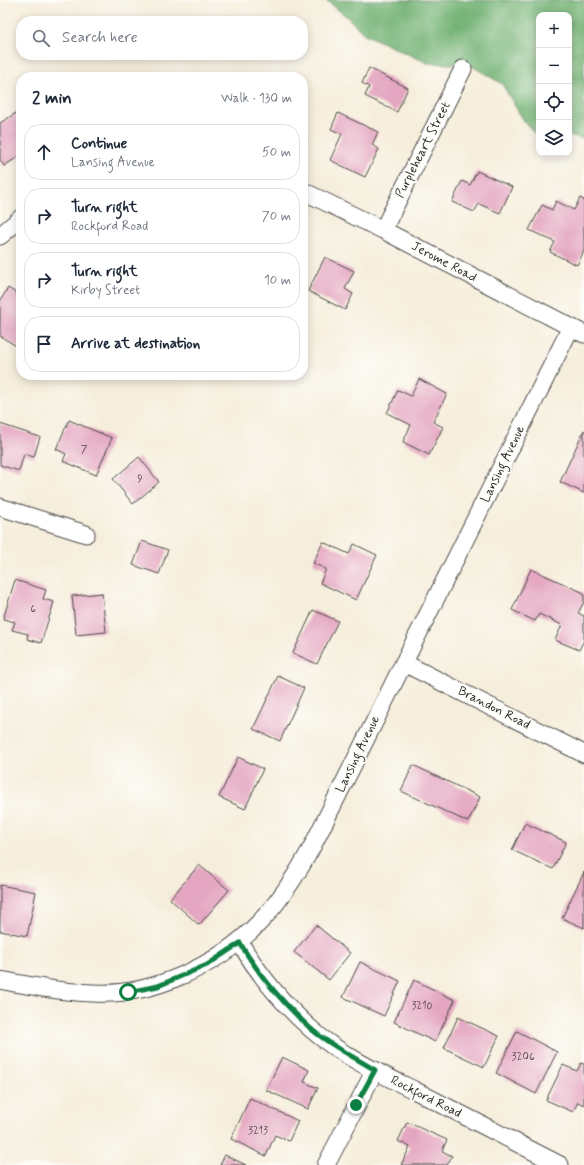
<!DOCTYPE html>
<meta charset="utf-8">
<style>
:root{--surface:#fff;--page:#f2f2f3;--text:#1f2937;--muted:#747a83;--line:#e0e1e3}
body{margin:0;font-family:Mynerve,sans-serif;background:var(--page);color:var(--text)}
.controls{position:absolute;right:12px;top:12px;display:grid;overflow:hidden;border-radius:8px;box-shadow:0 2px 10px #0003}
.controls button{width:36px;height:36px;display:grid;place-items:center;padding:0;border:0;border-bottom:1px solid var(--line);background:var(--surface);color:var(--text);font:20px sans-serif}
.stop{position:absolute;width:12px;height:12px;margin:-9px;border:3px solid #0b8043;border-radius:50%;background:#fff}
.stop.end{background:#0b8043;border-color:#fff;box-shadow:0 1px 4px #0008}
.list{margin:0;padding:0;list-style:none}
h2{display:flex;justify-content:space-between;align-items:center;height:52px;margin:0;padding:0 16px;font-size:17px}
h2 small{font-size:13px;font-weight:400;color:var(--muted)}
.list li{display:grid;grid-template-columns:26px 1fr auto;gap:12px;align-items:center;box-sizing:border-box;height:56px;margin:0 8px 8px;padding:0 8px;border:1px solid var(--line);border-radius:16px}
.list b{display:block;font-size:15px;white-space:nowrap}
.list p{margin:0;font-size:13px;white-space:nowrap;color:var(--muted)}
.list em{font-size:13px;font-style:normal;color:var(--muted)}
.icon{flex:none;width:22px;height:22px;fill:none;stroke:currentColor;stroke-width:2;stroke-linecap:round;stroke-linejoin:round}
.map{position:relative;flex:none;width:584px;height:1165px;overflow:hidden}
.search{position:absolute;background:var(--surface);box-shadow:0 2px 10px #0003;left:16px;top:16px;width:292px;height:44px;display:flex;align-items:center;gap:10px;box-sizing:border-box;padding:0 14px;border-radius:16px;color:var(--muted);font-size:15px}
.panel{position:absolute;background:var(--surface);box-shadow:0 2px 10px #0003;left:16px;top:72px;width:292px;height:308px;border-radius:16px}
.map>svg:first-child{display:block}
.forest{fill:#73b274;stroke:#4f6e50}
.building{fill:#e4a6c1}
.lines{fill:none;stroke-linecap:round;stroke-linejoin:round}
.street-casing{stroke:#494846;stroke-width:19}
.street{stroke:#fff;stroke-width:17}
.route{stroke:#0b8043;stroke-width:5}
.labels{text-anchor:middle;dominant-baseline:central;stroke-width:4;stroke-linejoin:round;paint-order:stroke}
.number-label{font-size:11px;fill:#594a50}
.street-label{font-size:13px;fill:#2b2b2b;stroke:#fdfcf7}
</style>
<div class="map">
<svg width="584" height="1165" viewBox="0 0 584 1165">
<rect width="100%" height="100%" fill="#fdfcf7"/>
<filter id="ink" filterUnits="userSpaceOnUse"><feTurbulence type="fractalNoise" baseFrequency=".025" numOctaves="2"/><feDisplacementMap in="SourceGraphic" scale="8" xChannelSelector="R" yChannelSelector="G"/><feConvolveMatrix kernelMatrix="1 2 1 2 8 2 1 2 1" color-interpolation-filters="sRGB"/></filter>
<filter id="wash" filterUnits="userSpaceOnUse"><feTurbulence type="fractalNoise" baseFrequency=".012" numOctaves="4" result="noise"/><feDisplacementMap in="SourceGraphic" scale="16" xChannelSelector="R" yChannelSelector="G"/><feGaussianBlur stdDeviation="0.9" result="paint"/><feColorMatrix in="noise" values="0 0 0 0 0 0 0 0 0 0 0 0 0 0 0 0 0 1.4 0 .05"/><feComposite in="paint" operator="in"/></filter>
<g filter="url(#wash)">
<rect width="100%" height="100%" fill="#f6eedc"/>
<path class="forest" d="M 326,0 L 584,0 L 584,139 L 569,135 L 569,15 L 539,15 L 539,139 L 522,118 L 502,84 L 467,63 L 450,64 L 427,63 L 364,34 L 346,16 Z"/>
<g id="blocks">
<path class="building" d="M 369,68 L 408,88 L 397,112 L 365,96 L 369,87 L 362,83 Z
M 21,110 L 21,155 L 4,166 L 0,160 L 0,123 Z
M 338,113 L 378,132 L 372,145 L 379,149 L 365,177 L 330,160 L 342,134 L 331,129 Z
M 477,171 L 512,187 L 500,213 L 479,204 L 474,212 L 452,202 L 462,181 L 470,185 Z
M 580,198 L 584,200 L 584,251 L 577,265 L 550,252 L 555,242 L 529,230 L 542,205 L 552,210 L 556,201 L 574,210 Z
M 325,257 L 354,271 L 345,289 L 353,294 L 345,310 L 308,291 Z
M 8,288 L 21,296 L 21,342 L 18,347 L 0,336 L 0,301 Z
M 419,379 L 447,394 L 433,422 L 443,427 L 429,455 L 403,442 L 411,425 L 387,413 L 398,390 L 411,396 Z
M 69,420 L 112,438 L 96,475 L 63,461 L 66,454 L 56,449 Z
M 0,424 L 40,437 L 34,457 L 24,454 L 19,471 L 0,465 Z
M 584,430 L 584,493 L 560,482 Z
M 139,457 L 159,482 L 133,504 L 113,479 Z
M 142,541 L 168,550 L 159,574 L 133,565 Z
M 323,542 L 349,554 L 354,544 L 377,555 L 356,600 L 320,583 L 326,569 L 313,563 Z
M 531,569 L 584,593 L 584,602 L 578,613 L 584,616 L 584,640 L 579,650 L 555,640 L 562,625 L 539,614 L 535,621 L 512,610 Z
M 15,580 L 46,590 L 43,599 L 54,602 L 41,643 L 27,639 L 28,634 L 12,630 L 15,622 L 3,619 Z
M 102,593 L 106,632 L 76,635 L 72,596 Z
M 313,610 L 338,621 L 317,664 L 293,653 Z
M 278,676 L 304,688 L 280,741 L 253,729 Z
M 238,757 L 263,769 L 245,809 L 219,797 Z
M 413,765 L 480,797 L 468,822 L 401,791 Z
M 525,823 L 566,842 L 553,869 L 512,850 Z
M 199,865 L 229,890 L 199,925 L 170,899 Z
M 584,872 L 584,928 L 562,918 Z
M 0,885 L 36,892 L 27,936 L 0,931 Z
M 316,925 L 350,953 L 329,980 L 294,952 Z
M 360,962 L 400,981 L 384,1016 L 343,997 Z
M 414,980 L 455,1000 L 435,1042 L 394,1022 Z
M 458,1017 L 499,1036 L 484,1067 L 444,1048 Z
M 517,1031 L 557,1052 L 536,1094 L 496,1073 Z
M 282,1057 L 309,1070 L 304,1082 L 318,1088 L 308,1109 L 266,1090 Z
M 581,1063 L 584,1064 L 584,1105 L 578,1102 L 573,1112 L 546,1100 L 563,1065 L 577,1071 Z
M 250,1098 L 298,1121 L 289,1141 L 275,1135 L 266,1156 L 231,1139 Z
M 407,1122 L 447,1140 L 442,1151 L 452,1156 L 447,1165 L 401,1165 L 410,1147 L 398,1141 Z
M 225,1155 L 246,1165 L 220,1165 Z"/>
</g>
</g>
<g filter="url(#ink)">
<use href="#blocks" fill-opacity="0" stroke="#494846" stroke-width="1"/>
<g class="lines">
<defs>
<path id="street" d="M 303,191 L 383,230 L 584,334
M 383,230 L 463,69
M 0,236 L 21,218
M 0,507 L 86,534
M 404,663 L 584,754
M 240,943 C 258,973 284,1005 311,1029 C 340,1055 379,1073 414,1090 C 463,1115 511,1140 560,1165
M 0,980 C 31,986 61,992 93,993 C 124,995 153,988 181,976 C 246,948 280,906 313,845 L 571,327
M 326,1165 L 375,1070"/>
</defs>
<use href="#street" class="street-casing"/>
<use href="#street" class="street"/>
</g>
</g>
<g class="lines" filter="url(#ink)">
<path class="route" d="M 128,992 L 158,986 L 207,965 L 240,943 C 258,974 284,1004 310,1028 C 329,1045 354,1057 375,1070 L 356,1105"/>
</g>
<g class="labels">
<g class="number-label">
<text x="84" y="450">7</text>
<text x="140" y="479">9</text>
<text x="33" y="609">6</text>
<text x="422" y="1006">3210</text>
<text x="523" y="1057">3206</text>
<text x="258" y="1131">3213</text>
</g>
<g class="street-label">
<text transform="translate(423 150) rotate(-63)">Purpleheart Street</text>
<text transform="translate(444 262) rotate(28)">Jerome Road</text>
<text transform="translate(503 464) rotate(-64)">Lansing Avenue</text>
<text transform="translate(494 708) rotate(27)">Brandon Road</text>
<text transform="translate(358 754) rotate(-64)">Lansing Avenue</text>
<text transform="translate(426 1097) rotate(27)">Rockford Road</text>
</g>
</g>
</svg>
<div class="controls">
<button>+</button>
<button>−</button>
<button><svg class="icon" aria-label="locate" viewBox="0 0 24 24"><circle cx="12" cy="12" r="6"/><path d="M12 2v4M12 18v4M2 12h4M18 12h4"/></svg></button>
<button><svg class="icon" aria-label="layers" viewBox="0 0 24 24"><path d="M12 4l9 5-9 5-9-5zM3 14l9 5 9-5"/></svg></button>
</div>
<div class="stop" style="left:128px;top:992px"></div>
<div class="stop end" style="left:356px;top:1105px"></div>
<div class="search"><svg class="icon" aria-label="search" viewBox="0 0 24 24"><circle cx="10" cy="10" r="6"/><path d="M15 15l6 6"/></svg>Search here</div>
<section class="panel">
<h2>2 min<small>Walk · 130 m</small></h2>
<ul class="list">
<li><svg class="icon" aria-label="ahead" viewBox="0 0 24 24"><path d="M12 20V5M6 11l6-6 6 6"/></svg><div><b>Continue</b><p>Lansing Avenue</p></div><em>50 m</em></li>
<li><svg class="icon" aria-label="right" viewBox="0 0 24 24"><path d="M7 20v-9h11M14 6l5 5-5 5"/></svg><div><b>Turn right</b><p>Rockford Road</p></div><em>70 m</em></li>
<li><svg class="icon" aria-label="right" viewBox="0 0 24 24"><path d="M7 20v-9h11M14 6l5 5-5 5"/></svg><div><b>Turn right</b><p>Kirby Street</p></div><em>10 m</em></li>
<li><svg class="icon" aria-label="arrive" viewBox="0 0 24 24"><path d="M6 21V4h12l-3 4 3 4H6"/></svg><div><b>Arrive at destination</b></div></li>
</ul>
</section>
</div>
